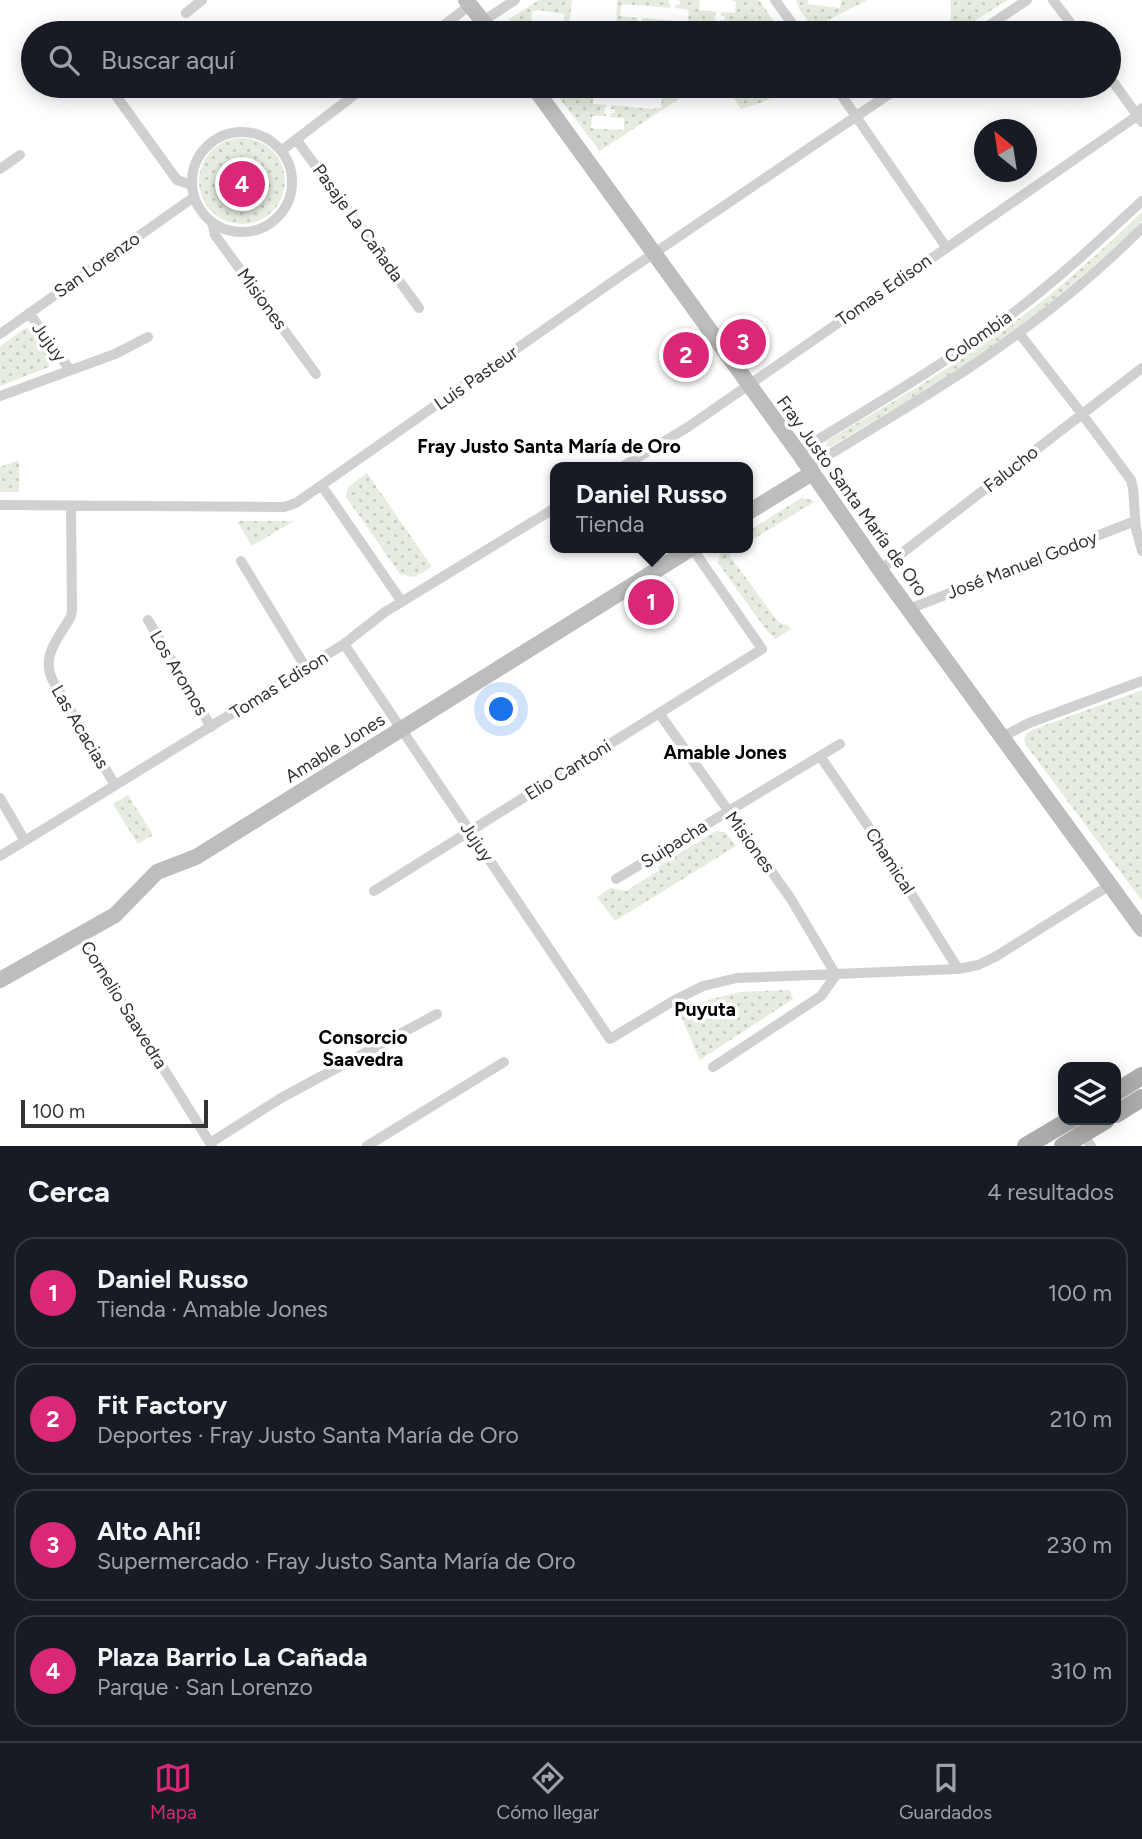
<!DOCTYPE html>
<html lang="es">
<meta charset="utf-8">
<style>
:root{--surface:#171b24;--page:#242831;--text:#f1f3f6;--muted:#9ea1a6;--line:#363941;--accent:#db2777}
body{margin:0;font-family:Figtree,sans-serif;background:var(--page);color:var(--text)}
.controls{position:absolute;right:21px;bottom:21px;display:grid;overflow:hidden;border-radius:14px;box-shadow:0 4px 18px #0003}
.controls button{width:63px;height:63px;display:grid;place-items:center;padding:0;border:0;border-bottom:2px solid var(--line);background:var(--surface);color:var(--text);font:35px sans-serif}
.compass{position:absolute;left:974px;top:119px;width:63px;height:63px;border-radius:50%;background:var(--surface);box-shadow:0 4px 18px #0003;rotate:330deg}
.scale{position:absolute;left:21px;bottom:18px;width:187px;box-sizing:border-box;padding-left:7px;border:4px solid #333;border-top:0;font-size:19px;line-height:24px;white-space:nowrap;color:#333;-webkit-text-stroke:5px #fff;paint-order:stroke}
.you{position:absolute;left:502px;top:710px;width:24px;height:24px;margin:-18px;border:5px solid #fff;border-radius:50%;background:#1a73e8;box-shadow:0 0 0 10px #1a73e833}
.badge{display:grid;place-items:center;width:46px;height:46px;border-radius:50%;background:var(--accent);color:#fff;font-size:23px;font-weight:700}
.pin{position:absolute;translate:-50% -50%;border:4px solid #fff;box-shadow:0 2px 7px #0006}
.popup{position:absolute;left:550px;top:462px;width:203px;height:91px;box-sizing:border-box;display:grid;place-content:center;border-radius:14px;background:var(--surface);filter:drop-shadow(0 2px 5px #0005);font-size:23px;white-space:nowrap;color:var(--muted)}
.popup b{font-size:26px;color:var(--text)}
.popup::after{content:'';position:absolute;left:50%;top:100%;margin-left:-14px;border:14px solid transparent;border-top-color:var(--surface)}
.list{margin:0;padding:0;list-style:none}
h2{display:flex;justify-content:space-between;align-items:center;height:91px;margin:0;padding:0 28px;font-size:30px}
h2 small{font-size:23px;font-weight:400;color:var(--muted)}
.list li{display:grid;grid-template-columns:46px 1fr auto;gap:21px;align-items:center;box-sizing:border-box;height:112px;margin:0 14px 14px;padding:0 14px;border:2px solid var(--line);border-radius:21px}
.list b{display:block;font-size:26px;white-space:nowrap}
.list p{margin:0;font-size:23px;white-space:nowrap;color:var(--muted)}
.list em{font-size:23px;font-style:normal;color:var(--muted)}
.icon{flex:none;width:38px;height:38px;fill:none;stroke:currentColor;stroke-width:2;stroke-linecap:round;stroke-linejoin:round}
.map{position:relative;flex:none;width:1142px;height:1146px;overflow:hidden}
.search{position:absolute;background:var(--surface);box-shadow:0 4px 18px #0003;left:21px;right:21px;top:21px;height:77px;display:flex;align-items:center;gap:18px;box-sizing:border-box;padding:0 24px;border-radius:38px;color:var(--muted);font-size:26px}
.sheet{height:595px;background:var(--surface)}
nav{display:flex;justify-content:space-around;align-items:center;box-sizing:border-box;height:98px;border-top:2px solid var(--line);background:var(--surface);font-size:19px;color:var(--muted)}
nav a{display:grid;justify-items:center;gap:4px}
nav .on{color:var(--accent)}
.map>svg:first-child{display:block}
.grass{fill:url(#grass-dots)}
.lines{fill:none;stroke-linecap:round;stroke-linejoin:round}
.street{stroke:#d0d0d0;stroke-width:10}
.secondary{stroke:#bdbdbd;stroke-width:16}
.primary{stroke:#ababab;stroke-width:18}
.labels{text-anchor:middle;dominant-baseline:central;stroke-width:7;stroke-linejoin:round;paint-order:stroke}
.street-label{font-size:18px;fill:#333;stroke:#fff}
.neighbourhood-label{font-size:19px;font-weight:bold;fill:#000;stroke:#fff}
</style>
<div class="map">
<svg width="1142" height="1146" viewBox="0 0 1142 1146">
<defs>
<pattern id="grass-dots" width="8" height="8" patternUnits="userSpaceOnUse" patternTransform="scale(1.75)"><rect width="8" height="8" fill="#e6ecdf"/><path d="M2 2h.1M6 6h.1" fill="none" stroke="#c6cbc0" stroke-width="1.8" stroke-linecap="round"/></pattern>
</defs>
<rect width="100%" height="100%" fill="#fff"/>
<path class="grass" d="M 539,0 L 572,0 L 568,33 L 553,33 L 553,29 L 549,29 L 550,25 L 563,26 L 565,14 L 538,10 L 532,11 L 531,23 L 545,25 L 542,32 L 544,33 L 509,33 L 508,31 L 509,19 Z
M 617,0 L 669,0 L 669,4 L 671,4 L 670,8 L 622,4 L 620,16 L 638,18 L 637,21 L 635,22 L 636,29 L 620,28 L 619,33 L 616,33 Z
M 676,0 L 700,0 L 699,10 L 717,12 L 714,19 L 716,20 L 715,24 L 699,22 L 698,33 L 655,33 L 655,31 L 641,30 L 641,26 L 645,26 L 645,22 L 642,22 L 642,18 L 688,22 L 689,10 L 675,8 L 675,5 L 680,4 L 680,1 Z
M 731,0 L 759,0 L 782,33 L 766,33 L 767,28 L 761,27 L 720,24 L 720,20 L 724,21 L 725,16 L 721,16 L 721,12 L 735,13 L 736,2 Z
M 796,0 L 808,0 L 808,4 L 840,8 L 841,0 L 867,0 L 813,28 L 800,10 Z
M 951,0 L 1008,0 L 955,33 L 944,33 L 942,25 L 951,20 Z
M 550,86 L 640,86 L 638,87 L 638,90 L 640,91 L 640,94 L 593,91 L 593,104 L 607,105 L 604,110 L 606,116 L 592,116 L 591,128 L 597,129 L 624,130 L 624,118 L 610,117 L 611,113 L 615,113 L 615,109 L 611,109 L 611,105 L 652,109 L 661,108 L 662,96 L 644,95 L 645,91 L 648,91 L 649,88 L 645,86 L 698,86 L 600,151 Z
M 726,86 L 794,86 L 763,102 L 741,109 Z
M199 181a43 43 0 1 1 86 0a43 43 0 1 1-86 0Z
M 1142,212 L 1142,221 C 1098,264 1052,303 1003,339 C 948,379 888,412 830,447 L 826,446 L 827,441 C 894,401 963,362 1025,314 C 1067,283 1104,248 1142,212 Z
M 28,328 L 34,332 L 50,357 L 49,367 L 0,386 L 0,346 L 24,329 Z
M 19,460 L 19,492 L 0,492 L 0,467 Z
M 367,473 L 432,567 L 414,577 L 400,574 L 346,497 L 348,487 Z
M 801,498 L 812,500 L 814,502 L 747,543 L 747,532 Z
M 237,521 L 294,521 L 252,546 Z
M 721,548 L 740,548 L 729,555 L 779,623 L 788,625 L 791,629 L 776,639 L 767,631 L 718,563 Z
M 1142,690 L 1142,901 L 1026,745 L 1024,740 L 1026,734 L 1032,730 Z
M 128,795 L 153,835 L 138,844 L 113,804 Z
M 716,831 L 725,832 L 736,846 L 615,921 L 597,897 L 611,888 L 626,891 L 658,871 L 659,866 Z
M 790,990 L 793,999 L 700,1060 L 680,1014 L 708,1000 L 740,992 Z"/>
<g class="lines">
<path class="street" d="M 775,0 L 799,33
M 1053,0 L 1078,33
M 186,13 L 202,0
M 483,21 L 515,0
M 71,33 L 72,33
M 434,33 L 470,5
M 978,33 L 1027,0
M 1109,76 L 1142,122
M 109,86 L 177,180 L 192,185
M 835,86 L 946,247
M192 182a50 50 0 1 1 100 0a50 50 0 1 1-100 0Z
M 296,139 L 419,308
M 281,151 L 366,86
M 0,169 L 20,155
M 212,222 L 215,235 L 316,374
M 29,313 L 70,370
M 1019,333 L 1082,414 L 1131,480 L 1133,488 L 1136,529 L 1142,551
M 0,334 L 194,197
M 0,396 L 115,354 L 148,337
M 798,452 C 869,408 942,366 1009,316 C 1056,281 1099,241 1142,201
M 622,467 L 688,427 L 1137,116 L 1142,108
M 809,467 C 880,423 953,382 1020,332 C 1064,300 1104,266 1142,228
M 322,486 L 402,602
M 0,505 L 284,507 L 296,503 L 622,275 L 901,86
M 71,506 L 72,610 L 71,616 C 59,638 40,656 53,681 L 115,785
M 241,561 L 306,668
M 880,570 L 1142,368
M 909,609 L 1135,521
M 148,620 L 211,727
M 344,644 L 610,1039 L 673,1001 L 703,986 L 737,978 L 958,969 L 978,965 L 995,957 L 1110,885
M 659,713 L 791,899 L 836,975 L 821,996 L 713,1067
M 1002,737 L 1029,723 L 1142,681
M 820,756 L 879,842 L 958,969
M 0,798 L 25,841
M 0,856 L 306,668 L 344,644 L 385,612 L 555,508
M 616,879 L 840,744
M 374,891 L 762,649 L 692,548
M 80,935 L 212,1146
M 1073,1120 L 1091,1146
M 210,1143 L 281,1098 L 437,1014
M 367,1146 L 504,1062"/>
<path class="secondary" d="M 466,0 L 492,33
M 533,86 L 798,452 L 880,570 L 1142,929
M 747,513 L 812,473
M 0,980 L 115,915 L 157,872 L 196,857 L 692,548"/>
<path class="primary" d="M 1116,1092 L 1142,1076
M 1116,1114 L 1142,1098
M 1026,1146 L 1070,1120
M 1063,1146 L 1106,1120"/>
</g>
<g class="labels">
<g class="street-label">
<text transform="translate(358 223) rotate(54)">Pasaje La Cañada</text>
<text transform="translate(97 265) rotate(-35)">San Lorenzo</text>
<text transform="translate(884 290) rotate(-35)">Tomas Edison</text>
<text transform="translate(262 299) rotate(54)">Misiones</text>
<text transform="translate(978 337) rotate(-35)">Colombia</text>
<text transform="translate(49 342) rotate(54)">Jujuy</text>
<text transform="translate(476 378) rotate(-35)">Luis Pasteur</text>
<text transform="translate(1011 469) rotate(-38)">Falucho</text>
<text transform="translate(852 496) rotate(54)">Fray Justo Santa María de Oro</text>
<text transform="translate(1022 565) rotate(-21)">José Manuel Godoy</text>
<text transform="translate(179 673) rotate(59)">Los Aromos</text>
<text transform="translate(279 685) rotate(-32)">Tomas Edison</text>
<text transform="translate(80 727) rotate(59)">Las Acacias</text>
<text transform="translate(335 748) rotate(-32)">Amable Jones</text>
<text transform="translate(568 770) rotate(-32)">Elio Cantoni</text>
<text transform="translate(477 842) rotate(56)">Jujuy</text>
<text transform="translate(750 842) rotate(54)">Misiones</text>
<text transform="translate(674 844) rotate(-32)">Suipacha</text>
<text transform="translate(890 861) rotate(57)">Chamical</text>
<text transform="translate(124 1005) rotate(58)">Cornelio Saavedra</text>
</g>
<g class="neighbourhood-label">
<text x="549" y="446">Fray Justo Santa María de Oro</text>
<text x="725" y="752">Amable Jones</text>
<text x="705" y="1009">Puyuta</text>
<text x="363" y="1037">Consorcio<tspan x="363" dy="22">Saavedra</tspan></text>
</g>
</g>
</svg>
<div class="controls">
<button><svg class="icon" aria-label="layers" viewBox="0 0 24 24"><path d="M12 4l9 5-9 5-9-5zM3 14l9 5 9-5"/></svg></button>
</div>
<svg class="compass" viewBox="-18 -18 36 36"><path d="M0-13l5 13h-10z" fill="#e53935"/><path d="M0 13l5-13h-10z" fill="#9ea1a6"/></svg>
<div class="scale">100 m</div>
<div class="you"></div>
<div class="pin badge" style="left:651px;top:602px">1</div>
<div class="popup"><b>Daniel Russo</b>Tienda</div>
<div class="pin badge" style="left:686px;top:355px">2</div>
<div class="pin badge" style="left:743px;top:342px">3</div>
<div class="pin badge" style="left:242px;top:184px">4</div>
<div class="search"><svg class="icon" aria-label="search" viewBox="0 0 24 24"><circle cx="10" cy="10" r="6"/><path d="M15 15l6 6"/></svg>Buscar aquí</div>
</div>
<section class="sheet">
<h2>Cerca<small>4 resultados</small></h2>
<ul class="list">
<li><span class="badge">1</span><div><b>Daniel Russo</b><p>Tienda · Amable Jones</p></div><em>100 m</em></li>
<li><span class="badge">2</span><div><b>Fit Factory</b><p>Deportes · Fray Justo Santa María de Oro</p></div><em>210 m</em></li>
<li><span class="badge">3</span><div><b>Alto Ahí!</b><p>Supermercado · Fray Justo Santa María de Oro</p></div><em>230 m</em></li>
<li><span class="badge">4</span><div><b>Plaza Barrio La Cañada</b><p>Parque · San Lorenzo</p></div><em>310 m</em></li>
</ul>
</section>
<nav>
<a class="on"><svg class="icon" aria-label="map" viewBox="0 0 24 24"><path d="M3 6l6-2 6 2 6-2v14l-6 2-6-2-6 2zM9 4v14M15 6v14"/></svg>Mapa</a>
<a><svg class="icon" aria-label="directions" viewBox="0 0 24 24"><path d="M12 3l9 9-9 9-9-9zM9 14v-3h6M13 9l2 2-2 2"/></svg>Cómo llegar</a>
<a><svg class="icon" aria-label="saved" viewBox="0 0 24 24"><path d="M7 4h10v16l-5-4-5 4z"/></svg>Guardados</a>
</nav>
